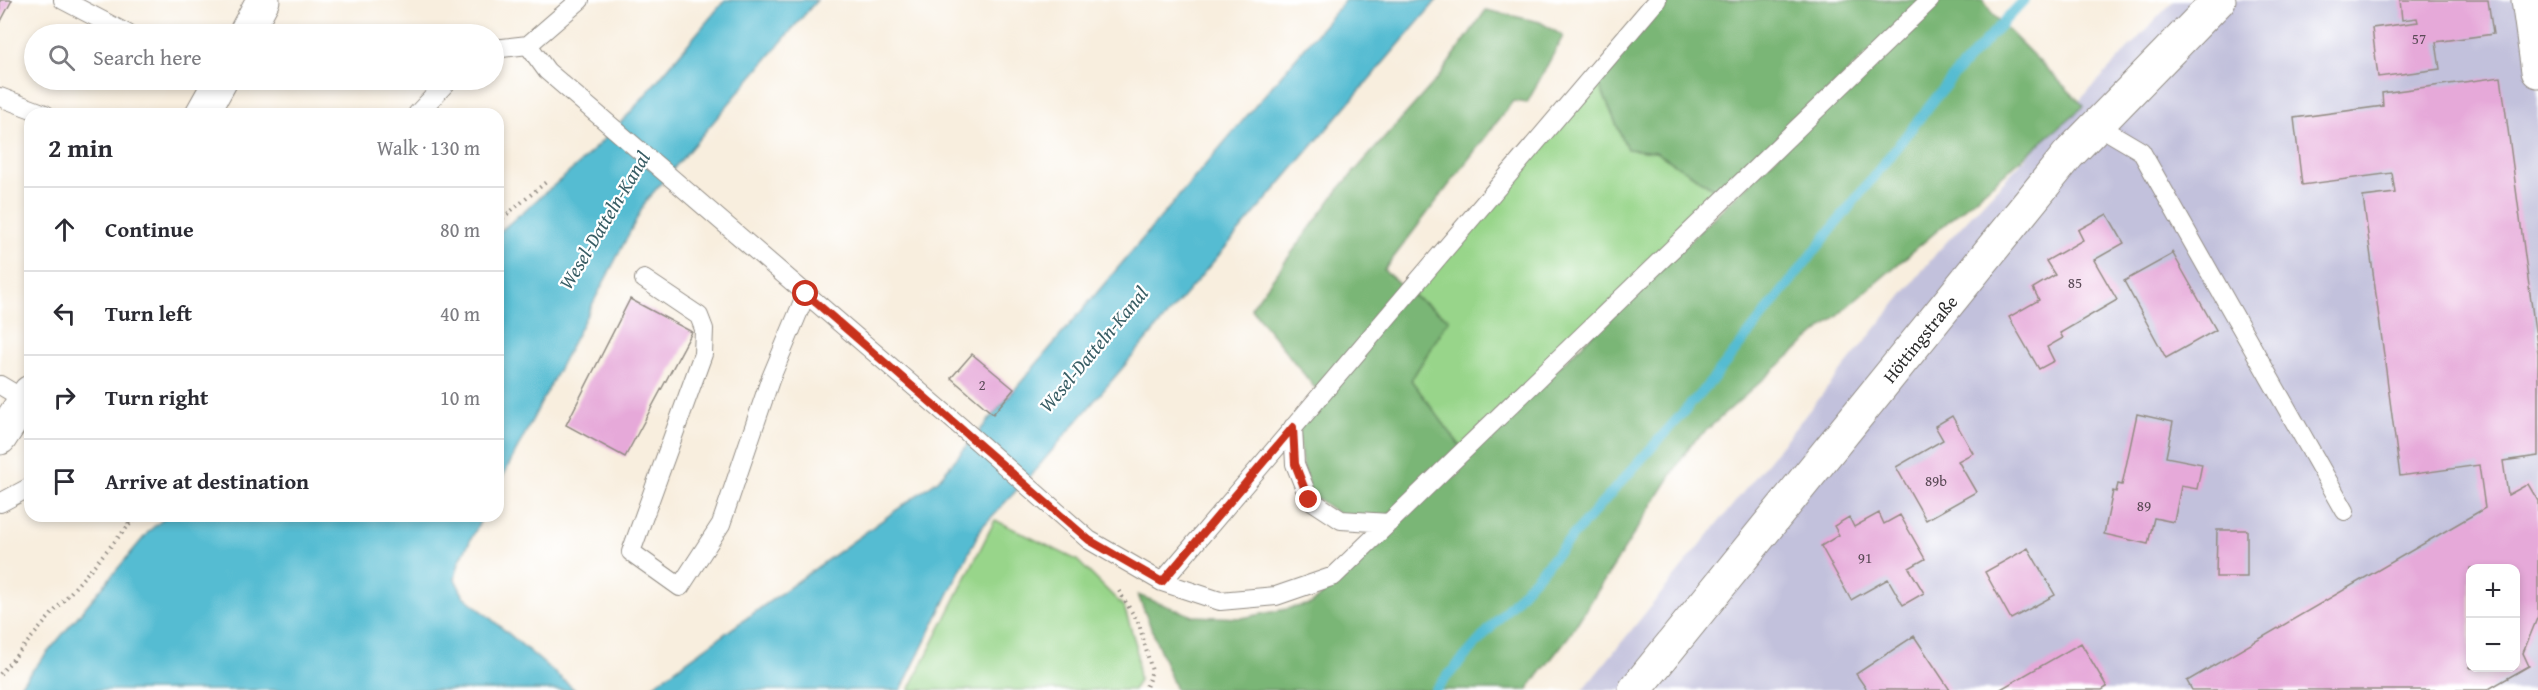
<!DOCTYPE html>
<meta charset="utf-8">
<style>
:root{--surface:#fff;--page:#f7f7f7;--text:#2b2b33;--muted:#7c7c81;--line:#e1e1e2}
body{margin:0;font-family:"Gentium Book Plus",serif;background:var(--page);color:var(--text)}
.controls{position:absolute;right:18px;bottom:18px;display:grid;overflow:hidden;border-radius:12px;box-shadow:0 3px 9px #0003}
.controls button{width:54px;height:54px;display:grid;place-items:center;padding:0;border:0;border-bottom:2px solid var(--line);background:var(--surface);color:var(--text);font:30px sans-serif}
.stop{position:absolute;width:18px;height:18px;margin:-14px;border:4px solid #c8321e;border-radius:50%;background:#fff}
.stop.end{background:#c8321e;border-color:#fff;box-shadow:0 2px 6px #0008}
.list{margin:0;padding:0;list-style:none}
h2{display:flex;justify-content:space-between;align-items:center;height:78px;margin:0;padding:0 24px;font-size:26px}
h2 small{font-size:20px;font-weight:400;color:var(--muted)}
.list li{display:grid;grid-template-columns:39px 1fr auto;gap:18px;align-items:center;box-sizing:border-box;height:84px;padding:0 24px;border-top:2px solid var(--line)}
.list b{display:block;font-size:22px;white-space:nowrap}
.list em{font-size:20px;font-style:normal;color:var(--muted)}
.icon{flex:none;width:33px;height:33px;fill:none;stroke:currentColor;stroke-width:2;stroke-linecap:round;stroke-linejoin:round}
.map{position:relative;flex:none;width:2538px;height:690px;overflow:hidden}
.search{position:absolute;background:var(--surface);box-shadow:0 3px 9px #0003;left:24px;top:24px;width:480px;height:66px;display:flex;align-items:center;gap:15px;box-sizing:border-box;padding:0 21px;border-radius:33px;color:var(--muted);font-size:22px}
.panel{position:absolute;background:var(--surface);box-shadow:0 3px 9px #0003;left:24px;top:108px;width:480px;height:414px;border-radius:18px}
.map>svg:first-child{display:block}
.industrial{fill:#c2c1dc;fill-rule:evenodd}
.green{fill:#98d58a;stroke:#62805a;stroke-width:1.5}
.forest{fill:#7ab676;stroke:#527050;stroke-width:1.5}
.water{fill:#54bcd2;stroke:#40747e;stroke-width:1.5}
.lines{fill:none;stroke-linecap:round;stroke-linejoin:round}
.stream{stroke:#54bcd2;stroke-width:10}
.building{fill:#e6a9d9;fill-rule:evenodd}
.lane-casing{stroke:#928c84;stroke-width:20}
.street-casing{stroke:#928c84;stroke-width:35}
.path{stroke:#928c84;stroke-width:4;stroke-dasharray:1.5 4.5;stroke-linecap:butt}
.lane{stroke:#fff;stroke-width:18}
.street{stroke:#fff;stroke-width:33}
.route{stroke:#c8321e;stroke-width:8}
.labels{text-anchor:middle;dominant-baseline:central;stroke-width:4.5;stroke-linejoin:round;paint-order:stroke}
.number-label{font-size:15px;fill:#5a4a56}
.street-label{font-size:18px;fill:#2b2b2b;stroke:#fff}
.water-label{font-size:20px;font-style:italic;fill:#395e65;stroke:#fff}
</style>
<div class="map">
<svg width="2538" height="690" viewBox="0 0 2538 690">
<rect width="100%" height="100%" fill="#fff"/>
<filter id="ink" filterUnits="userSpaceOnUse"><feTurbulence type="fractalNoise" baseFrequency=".0167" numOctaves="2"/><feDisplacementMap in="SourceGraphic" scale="12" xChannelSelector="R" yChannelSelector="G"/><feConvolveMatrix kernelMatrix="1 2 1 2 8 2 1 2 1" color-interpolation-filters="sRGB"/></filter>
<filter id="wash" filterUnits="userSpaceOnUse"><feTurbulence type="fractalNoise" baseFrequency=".008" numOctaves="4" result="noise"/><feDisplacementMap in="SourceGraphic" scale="24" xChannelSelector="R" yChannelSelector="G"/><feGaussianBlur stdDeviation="1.35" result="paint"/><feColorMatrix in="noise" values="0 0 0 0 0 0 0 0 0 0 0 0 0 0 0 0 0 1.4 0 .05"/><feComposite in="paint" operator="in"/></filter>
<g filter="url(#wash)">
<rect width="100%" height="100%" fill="#f8eede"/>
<path class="industrial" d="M 2174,0 L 2526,0 L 2538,89 L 2538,690 L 1583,690 L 1939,250 ZM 2470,568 L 2516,568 L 2516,668 L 2470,668 Z"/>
<path class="green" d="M 1596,77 L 1627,149 L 1656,152 L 1722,194 L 1461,447 L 1411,380 L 1449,319 L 1413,296 Z
M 995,520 L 1077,560 L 1124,607 L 1136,645 L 1139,681 L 1133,690 L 909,690 Z"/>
<path class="forest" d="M 1666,0 L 1922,0 L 1722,194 L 1656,152 L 1627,149 L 1596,77 Z
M 1938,0 L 1983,0 L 1993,15 L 2084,106 L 1785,360 L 1691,444 L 1569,636 L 1527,690 L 1176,690 L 1138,595 L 1193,616 L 1242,618 L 1311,604 L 1337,582 Z
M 1486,10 L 1540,22 L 1563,36 L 1527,103 L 1513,101 L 1384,270 L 1413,296 L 1449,319 L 1411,380 L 1461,447 L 1386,517 L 1343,517 L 1311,494 L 1302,463 L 1297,429 L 1323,398 L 1251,308 L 1338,190 L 1438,78 Z"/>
<path class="water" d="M 725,0 L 817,0 L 646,201 L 498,486 L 498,233 L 580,163 L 630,113 Z
M 1345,0 L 1437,0 L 1031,475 L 981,528 L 901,690 L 647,690 L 938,480 Z
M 167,516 L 483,516 L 459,562 L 455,579 L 463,595 L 575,690 L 16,690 L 150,530 Z"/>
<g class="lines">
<path class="stream" d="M 1435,690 L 1713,379 L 1954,75 L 2024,0"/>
</g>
<g id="blocks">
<path class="building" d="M 0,0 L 12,0 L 0,23 Z
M 2400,0 L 2488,0 L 2493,34 L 2436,42 L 2440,69 L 2378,77 L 2372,28 L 2418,22 L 2417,18 L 2402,20 Z
M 2501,77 L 2538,353 L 2538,456 L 2503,461 L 2508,495 L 2528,484 L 2538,501 L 2538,616 L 2523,653 L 2529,666 L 2487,690 L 2192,690 L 2187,681 L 2485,508 L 2479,465 L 2400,476 L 2363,197 L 2395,193 L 2392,173 L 2302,185 L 2294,118 L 2383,106 L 2382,93 ZM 2470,568 L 2516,568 L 2516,668 L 2470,668 Z
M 2107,214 L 2124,243 L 2094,260 L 2117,300 L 2060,333 L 2063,338 L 2047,347 L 2054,361 L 2039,369 L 2009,317 L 2039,300 L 2033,288 L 2055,275 L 2046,261 L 2083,240 L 2078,230 Z
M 2172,252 L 2216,330 L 2166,358 L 2124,281 L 2171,255 Z
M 630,299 L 692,332 L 625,457 L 566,425 Z
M 972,354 L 1014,389 L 993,414 L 951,378 Z
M 2137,414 L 2173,422 L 2166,457 L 2202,464 L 2197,489 L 2181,486 L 2174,522 L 2154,518 L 2148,544 L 2104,534 L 2113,491 L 2116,492 L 2118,484 L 2122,485 Z
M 1952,416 L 1973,453 L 1958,461 L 1976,492 L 1926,520 L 1896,467 L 1943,440 L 1935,426 Z
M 1879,513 L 1884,524 L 1900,515 L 1925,559 L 1909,568 L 1924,593 L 1903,605 L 1888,579 L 1851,600 L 1821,546 L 1839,535 L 1834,526 L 1849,517 L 1854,527 Z
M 2217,530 L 2247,530 L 2247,577 L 2216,577 Z
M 2028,548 L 2055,595 L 2011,619 L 1985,572 Z
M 1914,636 L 1950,690 L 1867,690 L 1856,674 Z
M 2081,643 L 2107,687 L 2102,690 L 1999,690 Z"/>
</g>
</g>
<g filter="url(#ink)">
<use href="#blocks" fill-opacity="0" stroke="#928c84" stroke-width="1.5"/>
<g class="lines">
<defs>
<path id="lane" d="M 63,0 L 128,34
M 528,45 L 547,71 L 961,427 L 1089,540 L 1162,582 L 1220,601 L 1276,596 L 1334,576 L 1930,0
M 494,49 L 528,45 L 580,0
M 0,97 L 45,114
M 417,114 L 449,80
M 2097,125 L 2141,151 L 2345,511
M 644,279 L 699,316 L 704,329 L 703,354 L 631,552 L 680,587 L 721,524 L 770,380 L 806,294
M 0,385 L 25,400
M 1293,427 L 1295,464 L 1309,499 L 1341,520 L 1389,523
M 0,503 L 30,487
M 1162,582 L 1657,0"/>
<path id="street" d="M 2528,0 L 2538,71
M 245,34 L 263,0
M 202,114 L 221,80
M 0,438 L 30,392
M 1635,690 L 2068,155 L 2219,0"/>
</defs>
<use href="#lane" class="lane-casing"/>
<use href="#street" class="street-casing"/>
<path class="path" d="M 498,222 L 546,182
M 129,525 L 139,516
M 1119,591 L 1139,624 L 1152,671 L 1145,690
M 0,674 L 129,525 L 127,516"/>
<use href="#lane" class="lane"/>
<use href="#street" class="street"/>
</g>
</g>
<g class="lines" filter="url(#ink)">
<path class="route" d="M 806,294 L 1089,540 L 1162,582 L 1293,427 L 1295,464 L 1309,500"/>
</g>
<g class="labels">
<g class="number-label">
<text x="2419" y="38">57</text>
<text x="2075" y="282">85</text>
<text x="982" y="384">2</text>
<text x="1936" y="480">89b</text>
<text x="2144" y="505">89</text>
<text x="1865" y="557">91</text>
</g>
<g class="street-label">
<text transform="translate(1920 339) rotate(-51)">Höttingstraße</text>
</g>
<g class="water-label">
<text transform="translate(604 220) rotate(-59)">Wesel-Datteln-Kanal</text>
<text transform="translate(1093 349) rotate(-50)">Wesel-Datteln-Kanal</text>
</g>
</g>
</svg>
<div class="controls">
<button>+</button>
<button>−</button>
</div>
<div class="stop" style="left:806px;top:294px"></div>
<div class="stop end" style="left:1309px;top:500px"></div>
<div class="search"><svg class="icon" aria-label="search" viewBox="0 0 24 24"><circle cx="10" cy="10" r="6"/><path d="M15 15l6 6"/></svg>Search here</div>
<section class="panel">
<h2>2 min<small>Walk · 130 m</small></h2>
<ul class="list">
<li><svg class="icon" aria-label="ahead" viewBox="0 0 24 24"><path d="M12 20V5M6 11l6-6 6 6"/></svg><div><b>Continue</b></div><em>80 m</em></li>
<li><svg class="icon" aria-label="left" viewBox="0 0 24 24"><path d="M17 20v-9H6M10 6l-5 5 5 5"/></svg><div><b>Turn left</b></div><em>40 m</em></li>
<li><svg class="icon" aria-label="right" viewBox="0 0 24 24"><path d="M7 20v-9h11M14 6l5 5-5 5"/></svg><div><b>Turn right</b></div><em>10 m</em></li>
<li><svg class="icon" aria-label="arrive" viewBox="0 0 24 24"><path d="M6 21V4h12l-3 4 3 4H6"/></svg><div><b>Arrive at destination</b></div></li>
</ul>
</section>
</div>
